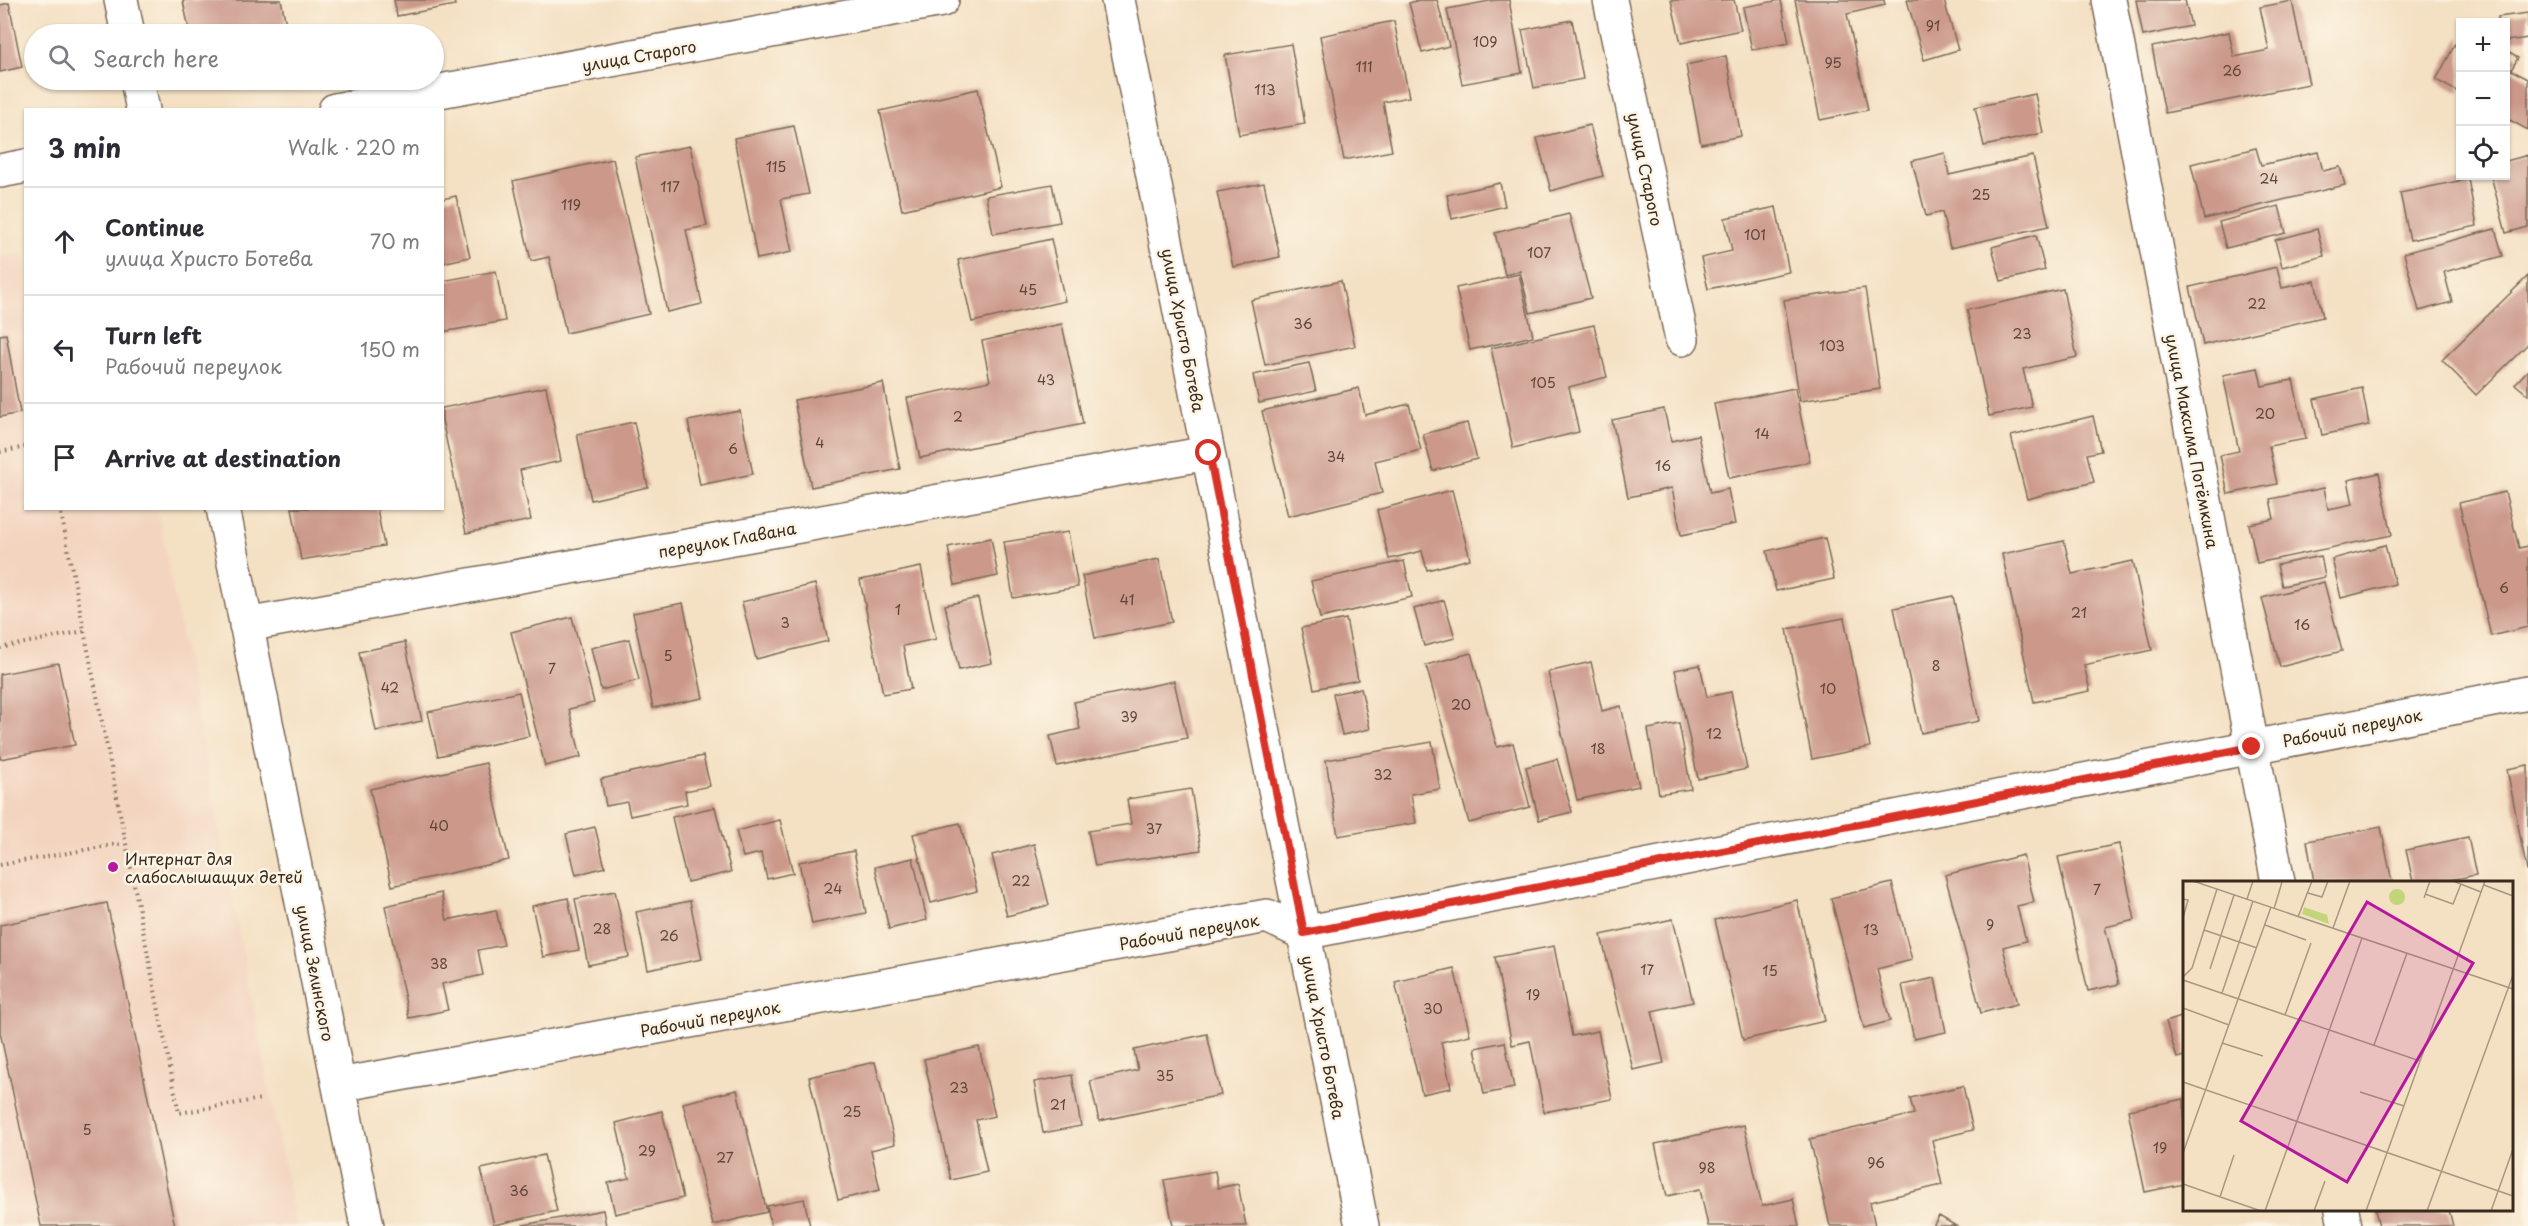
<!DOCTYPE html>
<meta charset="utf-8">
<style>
:root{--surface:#fff;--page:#f7f7f7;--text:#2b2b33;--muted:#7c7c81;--line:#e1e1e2}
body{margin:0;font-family:"Playpen Sans",sans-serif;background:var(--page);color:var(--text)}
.controls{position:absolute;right:18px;top:18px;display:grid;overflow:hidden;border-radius:0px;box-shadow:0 2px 4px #0004}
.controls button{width:54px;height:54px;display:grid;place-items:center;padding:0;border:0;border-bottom:2px solid var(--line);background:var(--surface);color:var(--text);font:30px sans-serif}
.stop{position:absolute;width:18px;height:18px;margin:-14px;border:4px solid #d93025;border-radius:50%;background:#fff}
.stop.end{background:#d93025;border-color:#fff;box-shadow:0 2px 6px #0008}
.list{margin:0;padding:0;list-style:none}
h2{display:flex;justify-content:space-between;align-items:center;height:78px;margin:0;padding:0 24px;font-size:26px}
h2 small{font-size:20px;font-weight:400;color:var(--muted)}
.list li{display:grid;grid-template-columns:39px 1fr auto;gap:18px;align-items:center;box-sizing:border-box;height:108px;padding:0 24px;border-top:2px solid var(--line)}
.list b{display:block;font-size:22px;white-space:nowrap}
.list p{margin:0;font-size:20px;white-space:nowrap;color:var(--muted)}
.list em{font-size:20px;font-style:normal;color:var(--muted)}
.icon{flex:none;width:33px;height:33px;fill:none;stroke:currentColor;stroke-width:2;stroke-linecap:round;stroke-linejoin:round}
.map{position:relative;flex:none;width:2528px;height:1226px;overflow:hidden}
.search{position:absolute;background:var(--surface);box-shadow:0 2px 4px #0004;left:24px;top:24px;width:420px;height:66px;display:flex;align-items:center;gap:15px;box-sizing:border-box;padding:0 21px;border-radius:33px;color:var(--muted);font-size:22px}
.panel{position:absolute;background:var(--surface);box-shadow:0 2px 4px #0004;left:24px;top:108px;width:420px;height:402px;border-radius:0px}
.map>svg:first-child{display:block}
.built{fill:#f3d4bf}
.building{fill:#cb988a}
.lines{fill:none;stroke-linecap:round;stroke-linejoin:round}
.minor-casing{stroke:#7c6a58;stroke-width:36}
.path{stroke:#7c6a58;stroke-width:4;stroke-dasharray:1.5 4.5;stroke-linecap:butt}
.minor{stroke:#fff;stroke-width:33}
.route{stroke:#d93025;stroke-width:8}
.poi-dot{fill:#b5179e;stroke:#fcf5e5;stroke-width:2}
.labels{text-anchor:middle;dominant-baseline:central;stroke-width:5;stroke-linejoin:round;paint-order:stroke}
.number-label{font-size:14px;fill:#5f4639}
.street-label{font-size:16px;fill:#3b2a1e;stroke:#fcf5e5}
.poi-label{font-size:16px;fill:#3b2a1e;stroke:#fcf5e5;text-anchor:start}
.inset-road{fill:none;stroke:#aa9781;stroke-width:1.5}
.view{fill:#b5179e;fill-opacity:0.15;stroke:#b5179e;stroke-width:3}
.inset-edge{fill:none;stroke:#3b2a1e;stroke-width:3}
</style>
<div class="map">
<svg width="2528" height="1226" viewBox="0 0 2528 1226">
<rect width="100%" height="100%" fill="#fcf5e5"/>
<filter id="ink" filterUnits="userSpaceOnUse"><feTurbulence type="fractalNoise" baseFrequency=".0167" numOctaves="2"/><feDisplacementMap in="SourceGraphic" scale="12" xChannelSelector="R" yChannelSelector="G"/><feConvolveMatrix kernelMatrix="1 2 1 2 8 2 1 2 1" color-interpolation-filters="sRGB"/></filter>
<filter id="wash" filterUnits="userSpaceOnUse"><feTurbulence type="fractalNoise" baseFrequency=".008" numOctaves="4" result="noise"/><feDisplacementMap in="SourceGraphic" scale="24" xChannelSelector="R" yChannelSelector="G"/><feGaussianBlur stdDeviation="1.35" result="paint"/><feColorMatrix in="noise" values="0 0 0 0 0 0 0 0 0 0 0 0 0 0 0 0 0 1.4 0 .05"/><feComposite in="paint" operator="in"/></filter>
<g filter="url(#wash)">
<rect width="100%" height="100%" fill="#f4e0c3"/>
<path class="built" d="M 25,253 L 26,508 L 157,509 L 296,1226 L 0,1226 L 0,257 Z"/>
<g id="blocks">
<path class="building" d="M 187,0 L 281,0 L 286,24 L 241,34 L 190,34 L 183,1 Z
M 394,0 L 454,0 L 455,5 L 397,16 Z
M 1419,0 L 1437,0 L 1449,46 L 1422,53 L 1409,3 Z
M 1495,0 L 1509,0 L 1522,73 L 1462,84 L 1447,9 Z
M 1671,0 L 1734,0 L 1741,30 L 1681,43 Z
M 1781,0 L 1789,43 L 1752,50 L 1743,7 Z
M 1795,0 L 1884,0 L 1885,5 L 1847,14 L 1868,110 L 1820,120 Z
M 1907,0 L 1944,0 L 1958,50 L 1924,60 Z
M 2136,0 L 2185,0 L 2191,26 L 2143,36 Z
M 2292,1 L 2309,84 L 2165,113 L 2152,47 L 2229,32 L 2234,57 L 2269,50 L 2260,7 Z
M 9,3 L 22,67 L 0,72 L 0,5 Z
M 2528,13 L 2528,38 L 2506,41 L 2506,22 L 2498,22 L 2498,17 Z
M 1572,20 L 1583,79 L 1534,88 L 1522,30 Z
M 1394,21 L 1409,97 L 1383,102 L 1392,151 L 1344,160 L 1320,36 Z
M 2460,35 L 2460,93 L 2436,80 Z
M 1291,44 L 1305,124 L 1239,135 L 1225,55 Z
M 2506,51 L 2518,58 L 2511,70 L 2528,79 L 2528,130 L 2506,118 Z
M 1726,56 L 1741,136 L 1701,144 L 1686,65 Z
M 978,89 L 1001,187 L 902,210 L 880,111 Z
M 2035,94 L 2043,133 L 1984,146 L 1975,107 Z
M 1590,125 L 1603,176 L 1551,191 L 1537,138 Z
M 794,126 L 809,194 L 781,199 L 792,252 L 757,259 L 734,138 Z
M 690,146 L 707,226 L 686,230 L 702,304 L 667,312 L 635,157 Z
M 2256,148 L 2261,165 L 2318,152 L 2323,171 L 2340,167 L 2345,185 L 2204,219 L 2191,164 Z
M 1945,153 L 1949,175 L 2033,156 L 2049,226 L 1950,248 L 1942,212 L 1926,216 L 1912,161 Z
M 2528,155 L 2528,227 L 2506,233 L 2491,176 L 2506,176 L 2506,161 Z
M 613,159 L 649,314 L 566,333 L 549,257 L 531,261 L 513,181 Z
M 2468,179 L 2477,226 L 2410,240 L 2400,193 Z
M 1264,183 L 1280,257 L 1233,267 L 1217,192 Z
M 1500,183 L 1505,206 L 1452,219 L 1447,195 Z
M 1052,184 L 1060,222 L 993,234 L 986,196 Z
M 456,196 L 470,257 L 442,263 L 442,199 Z
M 2279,206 L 2286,233 L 2226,248 L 2219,222 Z
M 1776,207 L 1789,272 L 1708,289 L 1701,258 L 1732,251 L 1725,218 Z
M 1569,214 L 1591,298 L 1530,313 L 1520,271 L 1505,275 L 1495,233 Z
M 2317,229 L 2324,256 L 2282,267 L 2275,240 Z
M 2495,229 L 2503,256 L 2444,272 L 2452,302 L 2419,311 L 2404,253 Z
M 2036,235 L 2045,270 L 2001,281 L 1992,247 Z
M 1051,239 L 1065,301 L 972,322 L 958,260 Z
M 2277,267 L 2282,288 L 2315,281 L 2323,317 L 2203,345 L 2190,287 Z
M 496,271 L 505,321 L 442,332 L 442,281 Z
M 1519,274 L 1533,336 L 1470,350 L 1456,288 Z
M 2528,276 L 2528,344 L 2476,395 L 2442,360 Z
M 1341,281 L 1355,346 L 1265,365 L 1251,300 Z
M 1865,288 L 1880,389 L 1800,401 L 1784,300 Z
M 2063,289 L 2077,357 L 2023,369 L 2032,407 L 1989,416 L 1967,310 Z
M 1062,324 L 1083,424 L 920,458 L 907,398 L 990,381 L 982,341 Z
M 1594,325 L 1607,377 L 1569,387 L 1579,432 L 1513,448 L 1491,348 Z
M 6,334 L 20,413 L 0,417 L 0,335 Z
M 1309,363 L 1316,391 L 1259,403 L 1253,375 Z
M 2258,368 L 2262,386 L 2293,380 L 2306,439 L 2269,446 L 2277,484 L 2228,494 L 2220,455 L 2239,451 L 2223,375 Z
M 2528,370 L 2528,395 L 2515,384 Z
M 883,383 L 900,469 L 811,487 L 794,400 Z
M 546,387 L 561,461 L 520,470 L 531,520 L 466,533 L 442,420 L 442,408 Z
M 1359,388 L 1365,415 L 1409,404 L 1421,450 L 1375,461 L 1382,493 L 1288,516 L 1262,411 Z
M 1795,388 L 1810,462 L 1729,478 L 1714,404 Z
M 2362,388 L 2369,425 L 2322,435 L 2314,399 Z
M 1664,409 L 1671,441 L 1698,435 L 1710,493 L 1728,489 L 1735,524 L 1681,535 L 1672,488 L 1628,497 L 1612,420 Z
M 740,411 L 753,474 L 700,485 L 688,421 Z
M 2093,416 L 2101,451 L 2087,454 L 2094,482 L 2027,499 L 2011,436 Z
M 634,422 L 648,487 L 591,500 L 577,434 Z
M 1467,423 L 1477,459 L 1433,471 L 1423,434 Z
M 2379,473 L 2392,535 L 2257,563 L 2249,524 L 2274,519 L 2270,499 L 2324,488 L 2328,509 L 2353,504 L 2348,480 Z
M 1452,490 L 1470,559 L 1427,570 L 1422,551 L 1389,559 L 1377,510 Z
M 2505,492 L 2519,548 L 2528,546 L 2528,627 L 2491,636 L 2459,503 Z
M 292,508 L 377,508 L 384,546 L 301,560 Z
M 1068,532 L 1078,587 L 1013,598 L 1004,542 Z
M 991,538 L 998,576 L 955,585 L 948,547 Z
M 1825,538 L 1834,579 L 1776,591 L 1767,551 Z
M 2064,541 L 2072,574 L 2133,561 L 2152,650 L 2084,665 L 2090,691 L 2034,702 L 2002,554 Z
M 2385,545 L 2395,584 L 2341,598 L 2332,559 Z
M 2321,556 L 2325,577 L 2282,586 L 2277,565 Z
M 1159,559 L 1172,622 L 1095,638 L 1082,576 Z
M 1404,561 L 1412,597 L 1320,618 L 1311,581 Z
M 921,567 L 936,639 L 903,646 L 911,689 L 883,694 L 860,580 Z
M 2324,582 L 2342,651 L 2280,667 L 2262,598 Z
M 815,584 L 828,641 L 756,659 L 742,602 Z
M 1953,596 L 1979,721 L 1921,733 L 1894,608 Z
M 978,598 L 992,663 L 959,670 L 945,605 Z
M 1444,600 L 1455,638 L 1424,646 L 1414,609 Z
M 683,603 L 703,698 L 653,708 L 633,613 Z
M 572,617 L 594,703 L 569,709 L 581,757 L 545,766 L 511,632 Z
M 1844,618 L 1870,747 L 1812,759 L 1787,629 Z
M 1346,619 L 1358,680 L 1314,689 L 1301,628 Z
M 629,639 L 639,680 L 601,690 L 591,648 Z
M 405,642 L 422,721 L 376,731 L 359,652 Z
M 1471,653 L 1497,747 L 1513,743 L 1530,807 L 1469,823 L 1426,665 Z
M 1591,662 L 1602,711 L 1621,706 L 1639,786 L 1577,800 L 1548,672 Z
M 58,663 L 75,745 L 0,759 L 0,674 Z
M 1700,665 L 1707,697 L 1731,692 L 1747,769 L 1698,779 L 1675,670 Z
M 1174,681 L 1187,738 L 1057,766 L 1050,736 L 1080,729 L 1074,702 Z
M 1361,688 L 1370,729 L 1342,735 L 1333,694 Z
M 519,692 L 529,736 L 438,756 L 428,712 Z
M 1679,723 L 1691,789 L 1659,794 L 1648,729 Z
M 1432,742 L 1440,789 L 1411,794 L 1416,823 L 1338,836 L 1326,760 Z
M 703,756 L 710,786 L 685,791 L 687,804 L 630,816 L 627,802 L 606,806 L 601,779 Z
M 1557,759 L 1572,812 L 1539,820 L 1526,767 Z
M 486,763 L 509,860 L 392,886 L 370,789 Z
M 2528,765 L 2528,871 L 2527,871 L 2507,769 Z
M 1191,789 L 1201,850 L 1095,866 L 1088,831 L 1131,824 L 1127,799 Z
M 715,807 L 731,872 L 687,882 L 672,817 Z
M 780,820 L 793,873 L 767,879 L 761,853 L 743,857 L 736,831 Z
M 960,823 L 977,891 L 931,903 L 913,834 Z
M 595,827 L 605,867 L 576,875 L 566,834 Z
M 2381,827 L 2392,882 L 2314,882 L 2307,841 Z
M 2468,837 L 2476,875 L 2440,882 L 2413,882 L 2406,850 Z
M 1034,844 L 1049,905 L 1007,916 L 992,855 Z
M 2119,844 L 2135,920 L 2105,927 L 2119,984 L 2088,991 L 2058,857 Z
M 854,851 L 866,913 L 812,924 L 799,862 Z
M 2023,855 L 2034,902 L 2017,906 L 2026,941 L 2003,947 L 2017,1004 L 1981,1013 L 1945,875 Z
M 913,858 L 927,920 L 889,929 L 875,867 Z
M 1892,883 L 1912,960 L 1877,969 L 1890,1021 L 1864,1028 L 1831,898 Z
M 615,891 L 629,957 L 588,965 L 575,899 Z
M 441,893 L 447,920 L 496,910 L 504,945 L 478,950 L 483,975 L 442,984 L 448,1010 L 409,1018 L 385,906 Z
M 568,898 L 579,950 L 543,957 L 532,906 Z
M 1797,900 L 1825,1021 L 1743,1040 L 1715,920 Z
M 690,901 L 702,959 L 648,970 L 636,912 Z
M 107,903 L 175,1226 L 41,1226 L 0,1032 L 0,925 Z
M 1673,919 L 1693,1002 L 1652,1011 L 1664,1063 L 1633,1070 L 1601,935 Z
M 1554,946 L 1572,1036 L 1598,1031 L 1612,1099 L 1544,1112 L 1530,1041 L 1512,1045 L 1495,957 Z
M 1454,968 L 1470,1035 L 1441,1042 L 1451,1088 L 1422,1094 L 1395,982 Z
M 1935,978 L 1946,1032 L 1914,1039 L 1902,985 Z
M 2184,1016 L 2184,1056 L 2177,1058 L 2166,1022 Z
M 1207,1034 L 1221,1095 L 1099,1121 L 1090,1081 L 1138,1070 L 1134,1050 Z
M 1505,1042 L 1514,1088 L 1484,1094 L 1475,1048 Z
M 979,1047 L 995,1116 L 976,1120 L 987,1172 L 951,1180 L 924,1059 Z
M 875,1062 L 895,1144 L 871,1150 L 880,1190 L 838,1200 L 809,1077 Z
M 1072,1075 L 1081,1126 L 1043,1133 L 1034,1082 Z
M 1963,1086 L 1973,1130 L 1932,1140 L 1942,1185 L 1870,1202 L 1875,1226 L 1830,1226 L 1810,1139 L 1914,1114 L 1910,1098 Z
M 737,1090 L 767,1212 L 713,1225 L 683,1103 Z
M 2184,1099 L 2184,1184 L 2145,1192 L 2128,1110 Z
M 662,1111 L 683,1198 L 615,1214 L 608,1183 L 629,1178 L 616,1123 Z
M 1744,1125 L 1762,1206 L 1793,1199 L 1799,1226 L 1708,1226 L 1700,1189 L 1667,1196 L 1655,1144 Z
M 544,1155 L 557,1211 L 494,1225 L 481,1169 Z
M 1215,1171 L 1218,1188 L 1238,1184 L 1246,1226 L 1173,1226 L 1164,1180 Z
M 804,1199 L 810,1226 L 771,1226 L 767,1206 Z
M 603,1210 L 606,1226 L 523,1226 L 523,1225 Z
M 2375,1210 L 2449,1210 L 2453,1226 L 2379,1226 Z
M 1939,1216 L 1956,1226 L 1933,1226 Z"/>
</g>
</g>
<g filter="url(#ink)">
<use href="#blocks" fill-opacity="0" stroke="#7c6a58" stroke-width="1.5"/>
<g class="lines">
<defs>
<path id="minor" d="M 121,0 L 128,34
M 1118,0 L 1362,1226
M 1610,0 L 1682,339
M 2109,0 L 2278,882
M 137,80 L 143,110
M 335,110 L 942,0
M 0,171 L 26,166
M 223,508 L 367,1226
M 246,625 L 1208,453
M 339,1085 L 1267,916 L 1303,933 L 2528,693
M 2342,1210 L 2345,1226"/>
</defs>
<use href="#minor" class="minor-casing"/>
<path class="path" d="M 0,452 L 26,447
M 60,508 L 179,1113 L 261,1099
M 0,648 L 84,631
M 0,865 L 124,843"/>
<use href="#minor" class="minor"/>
</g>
</g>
<g class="lines" filter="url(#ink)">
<path class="route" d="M 1209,453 L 1304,933 L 2252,747"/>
</g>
<circle class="poi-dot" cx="113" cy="867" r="6"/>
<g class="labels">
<g class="number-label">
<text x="1933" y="25">91</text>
<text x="1485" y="41">109</text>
<text x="1833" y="62">95</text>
<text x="1364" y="66">111</text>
<text x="2232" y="70">26</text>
<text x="1265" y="89">113</text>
<text x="776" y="166">115</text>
<text x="2269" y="178">24</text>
<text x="670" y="186">117</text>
<text x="1981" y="194">25</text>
<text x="571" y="204">119</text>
<text x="1755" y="234">101</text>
<text x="1539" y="252">107</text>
<text x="1028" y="289">45</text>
<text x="2257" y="303">22</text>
<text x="1303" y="323">36</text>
<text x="2022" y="333">23</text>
<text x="1832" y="345">103</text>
<text x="1046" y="379">43</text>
<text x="1543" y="382">105</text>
<text x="2265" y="413">20</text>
<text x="958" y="416">2</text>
<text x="1762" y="433">14</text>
<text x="820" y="442">4</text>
<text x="733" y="448">6</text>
<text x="1336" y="456">34</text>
<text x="1663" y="465">16</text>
<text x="2504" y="587">6</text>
<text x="1127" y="599">41</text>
<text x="898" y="609">1</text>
<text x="2079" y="612">21</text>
<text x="785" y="622">3</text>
<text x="2302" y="624">16</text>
<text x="668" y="655">5</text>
<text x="1936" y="665">8</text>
<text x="552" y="668">7</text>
<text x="390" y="687">42</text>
<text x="1828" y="688">10</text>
<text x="1461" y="704">20</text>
<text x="1129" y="716">39</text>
<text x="1714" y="733">12</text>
<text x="1598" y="748">18</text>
<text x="1383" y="774">32</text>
<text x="439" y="825">40</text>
<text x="1154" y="828">37</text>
<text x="1021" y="880">22</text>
<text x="833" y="888">24</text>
<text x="2097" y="889">7</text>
<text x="1990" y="924">9</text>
<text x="602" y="928">28</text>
<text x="1871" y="929">13</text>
<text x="669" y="935">26</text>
<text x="439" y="963">38</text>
<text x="1647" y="969">17</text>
<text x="1770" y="970">15</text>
<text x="1533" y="994">19</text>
<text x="1433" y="1008">30</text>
<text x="1165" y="1075">35</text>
<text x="959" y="1087">23</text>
<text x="1058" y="1104">21</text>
<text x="852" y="1111">25</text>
<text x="87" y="1129">5</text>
<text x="2160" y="1147">19</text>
<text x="647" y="1150">29</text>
<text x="725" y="1157">27</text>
<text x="1876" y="1162">96</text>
<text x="1707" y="1167">98</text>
<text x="519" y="1190">36</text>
</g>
<g class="street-label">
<text transform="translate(639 55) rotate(-10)">улица Старого</text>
<text transform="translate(1646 169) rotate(78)">улица Старого</text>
<text transform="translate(1184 330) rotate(79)">улица Христо Ботева</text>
<text transform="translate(2193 441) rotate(79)">улица Максима Потёмкина</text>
<text transform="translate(727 539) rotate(-10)">переулок Главана</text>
<text transform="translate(2352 727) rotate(-11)">Рабочий переулок</text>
<text transform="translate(1189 931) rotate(-10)">Рабочий переулок</text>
<text transform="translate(316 973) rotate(79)">улица Зелинского</text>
<text transform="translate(710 1018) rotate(-10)">Рабочий переулок</text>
<text transform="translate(1324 1037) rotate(79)">улица Христо Ботева</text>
</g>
<g class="poi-label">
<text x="125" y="858">Интернат для<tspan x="125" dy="18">слабослышащих детей</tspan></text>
</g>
</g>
<g transform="translate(2183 881)">
<rect width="330" height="330" fill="#f4e0c3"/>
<path d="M206 16a8 8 0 1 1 16 0a8 8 0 1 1-16 0ZM 121,26 L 144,34 L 146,43 L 119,33 Z" fill="#c2d578"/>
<path class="inset-road" d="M 10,0 L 330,108M 270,0 L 298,11M 301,4 L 330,15M 125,12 L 139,16 L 145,0M 242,13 L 270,23 L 278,3M 241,17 L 247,0M 0,18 L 5,19 L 0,37M 64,18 L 70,0M 91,28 L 99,1M 115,36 L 129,0M 82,44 L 123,59M 150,47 L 167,0M 21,49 L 74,67M 27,88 L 51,14M 0,96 L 9,87 L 34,8M 0,99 L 237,180M 39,112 L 70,20M 0,127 L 46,144M 102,134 L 128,62M 39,162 L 80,175M 191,164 L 224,72M 0,201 L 330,315M 177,211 L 221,225M 0,272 L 88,26M 0,303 L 78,330M 37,316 L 51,274M 82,330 L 179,57M 131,330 L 142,300M 183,330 L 302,0M 244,330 L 330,94M 308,330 L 330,268"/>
<path class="view" d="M 184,21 L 290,82 L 164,301 L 58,240 Z"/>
<rect width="330" height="330" class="inset-edge"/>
</g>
</svg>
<div class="controls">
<button>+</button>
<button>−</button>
<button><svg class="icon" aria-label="locate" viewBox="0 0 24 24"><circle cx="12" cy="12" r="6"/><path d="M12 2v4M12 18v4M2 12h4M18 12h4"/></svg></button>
</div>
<div class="stop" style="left:1209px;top:453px"></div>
<div class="stop end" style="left:2252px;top:747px"></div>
<div class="search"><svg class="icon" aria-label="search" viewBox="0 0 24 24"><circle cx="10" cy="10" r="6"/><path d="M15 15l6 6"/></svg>Search here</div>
<section class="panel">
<h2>3 min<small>Walk · 220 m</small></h2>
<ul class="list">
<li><svg class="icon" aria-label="ahead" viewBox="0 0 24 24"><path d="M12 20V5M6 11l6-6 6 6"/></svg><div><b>Continue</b><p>улица Христо Ботева</p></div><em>70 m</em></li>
<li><svg class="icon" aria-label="left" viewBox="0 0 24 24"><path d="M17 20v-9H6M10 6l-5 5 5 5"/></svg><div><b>Turn left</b><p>Рабочий переулок</p></div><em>150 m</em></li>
<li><svg class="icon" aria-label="arrive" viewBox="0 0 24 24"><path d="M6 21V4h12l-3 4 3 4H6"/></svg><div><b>Arrive at destination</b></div></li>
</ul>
</section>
</div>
